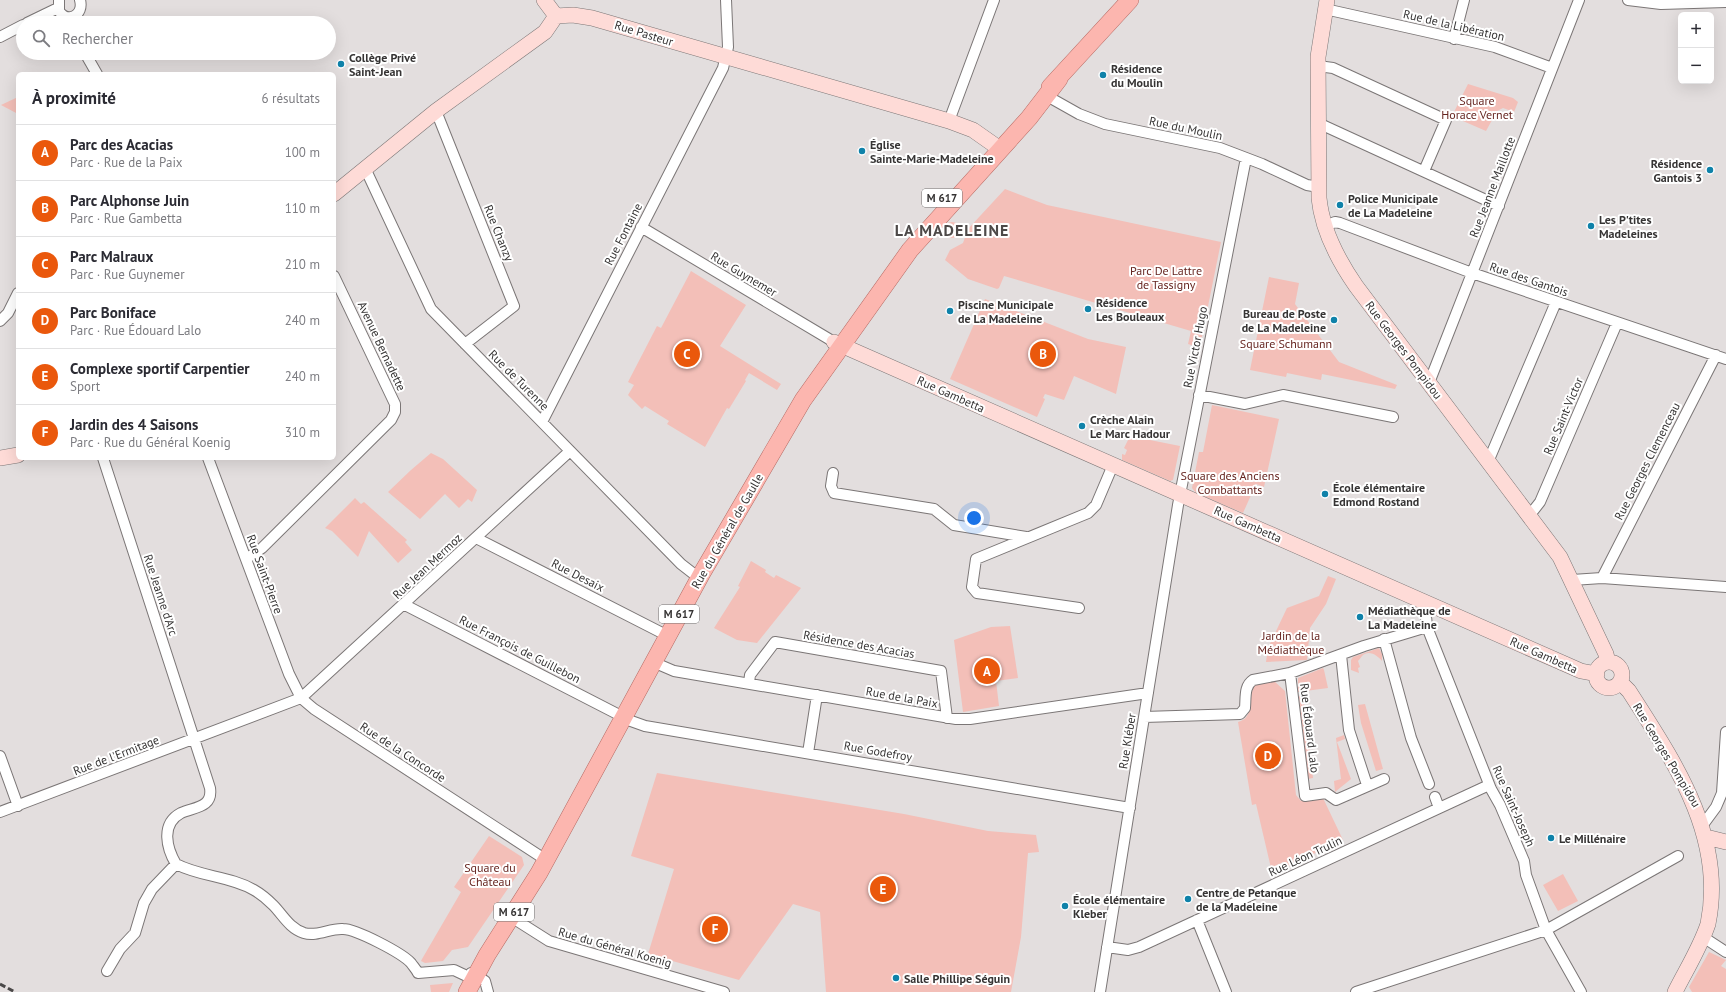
<!DOCTYPE html>
<html lang="fr">
<meta charset="utf-8">
<style>
:root{--surface:#fff;--page:#f2f2f3;--text:#2b2b33;--muted:#7c7c81;--line:#e1e1e2;--accent:#ea580c}
body{margin:0;font-family:"PT Sans",sans-serif;background:var(--page);color:var(--text)}
.controls{position:absolute;right:12px;top:12px;display:grid;overflow:hidden;border-radius:6px;box-shadow:0 4px 16px #0002}
.controls button{width:36px;height:36px;display:grid;place-items:center;padding:0;border:0;border-bottom:1px solid var(--line);background:var(--surface);color:var(--text);font:20px sans-serif}
.you{position:absolute;left:974px;top:518px;width:14px;height:14px;margin:-10px;border:3px solid #fff;border-radius:50%;background:#1a73e8;box-shadow:0 0 0 6px #1a73e833}
.badge{display:grid;place-items:center;width:26px;height:26px;border-radius:50%;background:var(--accent);color:#fff;font-size:13px;font-weight:700}
.pin{position:absolute;translate:-50% -50%;border:2px solid #fff;box-shadow:0 1px 4px #0006}
.list{margin:0;padding:0;list-style:none}
h2{display:flex;justify-content:space-between;align-items:center;height:52px;margin:0;padding:0 16px;font-size:17px}
h2 small{font-size:13px;font-weight:400;color:var(--muted)}
.list li{display:grid;grid-template-columns:26px 1fr auto;gap:12px;align-items:center;box-sizing:border-box;height:56px;padding:0 16px;border-top:1px solid var(--line)}
.list b{display:block;font-size:15px;white-space:nowrap}
.list p{margin:0;font-size:13px;white-space:nowrap;color:var(--muted)}
.list em{font-size:13px;font-style:normal;color:var(--muted)}
.icon{flex:none;width:22px;height:22px;fill:none;stroke:currentColor;stroke-width:2;stroke-linecap:round;stroke-linejoin:round}
.map{position:relative;flex:none;width:1726px;height:992px;overflow:hidden}
.search{position:absolute;background:var(--surface);box-shadow:0 4px 16px #0002;left:16px;top:16px;width:320px;height:44px;display:flex;align-items:center;gap:10px;box-sizing:border-box;padding:0 14px;border-radius:22px;color:var(--muted);font-size:15px}
.panel{position:absolute;background:var(--surface);box-shadow:0 4px 16px #0002;left:16px;top:72px;width:320px;height:388px;border-radius:6px}
.map>svg:first-child{display:block}
.green{fill:#f3bfb8}
.lines{fill:none;stroke-linecap:round;stroke-linejoin:round}
.street-casing{stroke:#7b7676;stroke-width:12}
.secondary-casing{stroke:#7b7676;stroke-width:16}
.primary-casing{stroke:#b56962;stroke-width:18}
.street{stroke:#fff;stroke-width:10}
.secondary{stroke:#fedbd7;stroke-width:15}
.primary{stroke:#fcb6af;stroke-width:17}
.rail{stroke:#4a4848;stroke-width:3;stroke-dasharray:6 3;stroke-linecap:butt}
.poi-dot{fill:#0f82a9;stroke:#fff;stroke-width:1.5}
.labels{text-anchor:middle;dominant-baseline:central;stroke-width:4;stroke-linejoin:round;paint-order:stroke}
.shield{fill:#fff;stroke:#727171;stroke-width:1}
.shield-label{font-size:11px;font-weight:bold;fill:#363434}
.street-label{font-size:12px;fill:#363434;stroke:#fff}
.poi-label{font-size:12px;font-weight:bold;fill:#363434;stroke:#fff;text-anchor:start}
.park-label{font-size:12px;fill:#662520;stroke:#fff}
.district-label{font-size:16px;font-weight:bold;letter-spacing:1px;fill:#4d4948;stroke:#fff}
</style>
<div class="map">
<svg width="1726" height="992" viewBox="0 0 1726 992">
<rect width="100%" height="100%" fill="#e3dede"/>
<path class="green" d="M 1468,84 L 1513,98 L 1518,102 L 1514,112 L 1503,108 L 1497,111 L 1486,131 L 1456,118 L 1457,115 L 1453,114 Z
M 18,97 L 18,114 L 1,105 Z
M 1005,189 L 1047,205 L 1221,242 L 1201,341 L 1196,339 L 1194,346 L 1188,344 L 1191,331 L 1004,276 L 999,288 L 997,289 L 968,279 L 945,260 L 950,250 L 963,243 L 968,229 Z
M944 230a8 8 0 1 1 16 0a8 8 0 1 1-16 0Z
M 691,271 L 746,305 L 720,346 L 781,384 L 777,390 L 749,373 L 745,380 L 746,381 L 729,409 L 727,408 L 705,447 L 667,424 L 669,421 L 645,406 L 642,409 L 628,395 L 634,385 L 628,382 L 657,326 L 661,328 Z
M 1269,277 L 1299,283 L 1295,304 L 1339,362 L 1397,385 L 1395,389 L 1322,374 L 1321,380 L 1287,373 L 1286,377 L 1250,370 Z
M 985,299 L 1088,339 L 1126,347 L 1116,394 L 1074,376 L 1064,400 L 1045,394 L 1043,398 L 1045,399 L 1037,417 L 950,379 Z
M 1212,405 L 1279,419 L 1264,487 L 1256,484 L 1243,513 L 1196,493 L 1192,488 L 1199,452 L 1203,452 Z
M 1130,436 L 1180,446 L 1173,480 L 1170,481 L 1122,460 L 1122,454 L 1125,455 L 1127,450 L 1124,448 Z
M 431,453 L 443,459 L 477,490 L 472,502 L 468,499 L 459,508 L 445,494 L 420,519 L 388,492 L 411,470 Z
M 355,498 L 361,504 L 364,502 L 407,540 L 405,542 L 412,550 L 398,563 L 369,531 L 358,557 L 332,531 L 325,528 Z
M 751,561 L 766,570 L 765,572 L 774,578 L 776,575 L 801,588 L 757,643 L 737,640 L 714,628 L 740,587 L 738,586 Z
M 1328,576 L 1336,579 L 1326,604 L 1310,628 L 1307,660 L 1266,662 L 1268,648 L 1287,608 L 1319,596 Z
M 1010,626 L 1018,678 L 996,681 L 999,706 L 963,712 L 954,640 L 991,627 Z
M 1379,648 L 1382,654 L 1382,661 C 1378,656 1369,649 1362,656 C 1361,657 1360,659 1358,661 L 1360,667 L 1358,668 L 1359,673 L 1351,670 L 1351,660 L 1353,657 Z
M 1323,668 L 1324,670 L 1328,688 L 1298,692 L 1298,678 Z
M 1274,681 L 1285,691 L 1296,795 L 1301,801 L 1323,798 L 1343,840 L 1286,867 L 1283,862 L 1271,868 L 1256,804 L 1252,805 L 1238,722 C 1255,718 1248,698 1254,685 Z
M 1299,696 L 1303,696 L 1313,778 L 1308,779 Z
M 1365,704 L 1383,769 L 1376,771 L 1361,723 L 1358,705 Z
M 1344,735 L 1345,739 L 1337,742 L 1351,779 L 1335,792 L 1334,781 L 1341,779 L 1336,738 Z
M 657,773 L 904,814 L 988,831 L 1036,835 L 1039,852 L 1028,853 L 1021,937 L 1011,992 L 826,992 L 820,912 L 793,904 L 739,980 L 648,954 L 674,869 L 631,856 Z
M 489,836 L 522,857 L 524,865 L 468,947 L 452,950 L 443,961 L 425,963 L 421,961 L 422,959 L 461,892 L 454,887 Z
M 1563,874 L 1578,901 L 1558,911 L 1543,885 Z
M 1709,952 L 1726,960 L 1721,966 L 1726,969 L 1726,992 L 1692,992 L 1689,987 Z
M 453,983 L 449,992 L 431,992 L 430,985 Z"/>
<g class="lines">
<defs>
<path id="street" d="M 59,0 L 59,11 C 68,24 84,15 80,0
M 1628,0 L 1661,4 L 1726,2
M 1325,9 L 1495,47 L 1552,68
M 27,23 L 58,8
M 0,37 L 23,25
M 1454,39 L 1464,0
M 85,53 L 97,74
M 1318,66 L 1333,68 L 1446,120 L 1424,171
M 1047,96 L 1079,114 L 1105,124 L 1220,148 L 1262,164 L 1307,185 L 1319,187
M 436,111 L 514,306 L 465,344
M 949,121 L 994,0
M 1318,123 L 1499,206
M 365,168 L 431,309 L 681,564 L 699,578
M 1325,226 L 1335,222 L 1340,223 L 1472,273 L 1726,359
M 641,227 L 834,342
M 0,321 L 8,313 L 18,293
M 1429,383 L 1579,0
M 1199,395 L 1245,404 L 1283,395 L 1393,417
M 542,422 L 723,68 L 728,47 L 726,0
M 103,458 L 210,788 C 213,808 194,807 181,813 C 160,824 167,849 176,864 C 201,877 230,876 254,890 C 261,894 267,899 273,905 C 283,915 289,928 304,933 C 317,937 330,928 343,929 C 356,929 402,953 411,963 C 413,966 416,969 418,973 L 454,970 L 473,979
M 208,458 L 289,674 L 301,698 L 314,709 L 546,860
M 1488,462 L 1556,302
M 833,473 L 831,486 L 834,493 L 934,509 L 954,525 L 1026,537
M 1529,516 L 1540,502 L 1617,323
M 476,538 L 668,636
M 246,559 L 262,548 L 391,420 L 395,412 L 395,404 L 334,276
M 1602,578 L 1716,355
M 1572,580 L 1602,578 L 1726,587
M 405,605 L 631,721 L 645,726 L 1130,808
M 1079,608 L 977,593 L 972,587 L 976,559 L 1088,513 L 1096,505 L 1113,465
M 1427,627 L 1491,789 L 1500,805 L 1524,861 L 1526,875 L 1546,930 L 1581,992
M 1384,639 L 1411,738 L 1429,784
M 1341,655 L 1349,730 L 1367,785
M 653,662 L 674,671 L 956,719 L 970,719 L 1148,693
M 749,683 L 750,675 L 775,642 L 941,671 L 947,718
M 1144,717 L 1240,714 L 1245,708 C 1246,697 1244,686 1253,680 L 1290,673
M 808,753 L 817,695
M 0,756 L 18,806
M 1384,779 L 1336,800 L 1326,793 L 1305,796 L 1290,673 L 1364,646 L 1427,627 L 1426,616 L 1432,605
M 1435,797 L 1439,808
M 0,812 L 301,698 L 570,451
M 1705,822 L 1716,807 L 1722,793 L 1726,732
M 508,915 L 549,941 L 724,992
M 1197,920 L 1226,992
M 1703,937 L 1726,952
M 1107,947 L 1128,950 L 1139,947 L 1489,785
M 107,971 L 120,949 L 135,933 L 144,903 L 152,889 L 176,864
M 471,973 L 485,981 L 488,992
M 1100,992 L 1178,505 L 1246,158
M 1356,992 L 1546,930 L 1678,856"/>
<path id="secondary" d="M 544,0 L 556,16
M 1327,0 L 1318,57 L 1319,198 C 1322,230 1338,260 1356,286 L 1560,557 L 1606,654 L 1608,662
M 556,16 L 573,15 L 592,18 L 949,121 L 973,130 L 1000,149
M 334,194 L 436,111 L 545,32 L 556,16
M 834,342 L 1581,671 L 1597,674
M 0,458 L 18,455
M1596 675a13 13 0 1 1 26 0a13 13 0 1 1-26 0Z
M 1620,682 L 1629,691 C 1673,760 1726,836 1708,924 C 1700,948 1686,970 1675,992
M 1710,838 L 1726,842"/>
<path id="primary" d="M 1050,87 L 1130,0
M 467,992 L 487,955 L 539,873 L 702,573 L 803,400 L 910,250 L 1029,118 L 1059,79"/>
</defs>
<use href="#street" class="street-casing"/>
<use href="#secondary" class="secondary-casing"/>
<use href="#primary" class="primary-casing"/>
<use href="#street" class="street"/>
<use href="#secondary" class="secondary"/>
<use href="#primary" class="primary"/>
<path class="rail" d="M 0,984 L 15,992"/>
</g>
<g class="poi-dot">
<circle cx="341" cy="64" r="4"/>
<circle cx="1103" cy="75" r="4"/>
<circle cx="862" cy="151" r="4"/>
<circle cx="1710" cy="170" r="4"/>
<circle cx="1340" cy="205" r="4"/>
<circle cx="1591" cy="226" r="4"/>
<circle cx="1088" cy="309" r="4"/>
<circle cx="950" cy="311" r="4"/>
<circle cx="1334" cy="320" r="4"/>
<circle cx="1082" cy="426" r="4"/>
<circle cx="1325" cy="494" r="4"/>
<circle cx="1360" cy="617" r="4"/>
<circle cx="1551" cy="838" r="4"/>
<circle cx="1188" cy="899" r="4"/>
<circle cx="1065" cy="906" r="4"/>
<circle cx="896" cy="978" r="4"/>
</g>
<g class="labels">
<g class="shield">
<rect x="922" y="189" width="40" height="18" rx="3"/>
<rect x="659" y="605" width="40" height="18" rx="3"/>
<rect x="494" y="903" width="40" height="18" rx="3"/>
</g>
<g class="shield-label">
<text x="942" y="198">M 617</text>
<text x="679" y="614">M 617</text>
<text x="514" y="912">M 617</text>
</g>
<g class="street-label">
<text transform="translate(1454 25) rotate(13)">Rue de la Libération</text>
<text transform="translate(644 33) rotate(17)">Rue Pasteur</text>
<text transform="translate(1186 128) rotate(12)">Rue du Moulin</text>
<text transform="translate(1492 187) rotate(-69)">Rue Jeanne Maillotte</text>
<text transform="translate(499 233) rotate(68)">Rue Chanzy</text>
<text transform="translate(623 234) rotate(-63)">Rue Fontaine</text>
<text transform="translate(744 274) rotate(31)">Rue Guynemer</text>
<text transform="translate(1529 279) rotate(19)">Rue des Gantois</text>
<text transform="translate(382 346) rotate(65)">Avenue Bernadette</text>
<text transform="translate(1195 347) rotate(-79)">Rue Victor Hugo</text>
<text transform="translate(1404 350) rotate(53)">Rue Georges Pompidou</text>
<text transform="translate(519 380) rotate(45)">Rue de Turenne</text>
<text transform="translate(951 394) rotate(24)">Rue Gambetta</text>
<text transform="translate(1563 416) rotate(-67)">Rue Saint-Victor</text>
<text transform="translate(1647 461) rotate(-63)">Rue Georges Clemenceau</text>
<text transform="translate(1248 524) rotate(24)">Rue Gambetta</text>
<text transform="translate(727 531) rotate(-60)">Rue du Général de Gaulle</text>
<text transform="translate(427 566) rotate(-43)">Rue Jean Mermoz</text>
<text transform="translate(265 574) rotate(70)">Rue Saint-Pierre</text>
<text transform="translate(578 575) rotate(27)">Rue Desaix</text>
<text transform="translate(161 595) rotate(72)">Rue Jeanne d'Arc</text>
<text transform="translate(859 644) rotate(10)">Résidence des Acacias</text>
<text transform="translate(520 649) rotate(27)">Rue François de Guillebon</text>
<text transform="translate(1544 655) rotate(24)">Rue Gambetta</text>
<text transform="translate(902 697) rotate(10)">Rue de la Paix</text>
<text transform="translate(1310 728) rotate(83)">Rue Édouard Lalo</text>
<text transform="translate(1127 741) rotate(-81)">Rue Kléber</text>
<text transform="translate(878 751) rotate(10)">Rue Godefroy</text>
<text transform="translate(403 752) rotate(33)">Rue de la Concorde</text>
<text transform="translate(116 755) rotate(-21)">Rue de l'Ermitage</text>
<text transform="translate(1667 755) rotate(59)">Rue Georges Pompidou</text>
<text transform="translate(1514 806) rotate(66)">Rue Saint-Joseph</text>
<text transform="translate(1305 856) rotate(-25)">Rue Léon Trulin</text>
<text transform="translate(615 947) rotate(16)">Rue du Général Koenig</text>
</g>
<g class="poi-label">
<text x="349" y="57">Collège Privé<tspan x="349" dy="14">Saint-Jean</tspan></text>
<text x="1111" y="68">Résidence<tspan x="1111" dy="14">du Moulin</tspan></text>
<text x="870" y="144">Église<tspan x="870" dy="14">Sainte-Marie-Madeleine</tspan></text>
<text x="1702" y="163" text-anchor="end">Résidence<tspan x="1702" dy="14">Gantois 3</tspan></text>
<text x="1348" y="198">Police Municipale<tspan x="1348" dy="14">de La Madeleine</tspan></text>
<text x="1599" y="219">Les P'tites<tspan x="1599" dy="14">Madeleines</tspan></text>
<text x="1096" y="302">Résidence<tspan x="1096" dy="14">Les Bouleaux</tspan></text>
<text x="958" y="304">Piscine Municipale<tspan x="958" dy="14">de La Madeleine</tspan></text>
<text x="1326" y="313" text-anchor="end">Bureau de Poste<tspan x="1326" dy="14">de La Madeleine</tspan></text>
<text x="1090" y="419">Crèche Alain<tspan x="1090" dy="14">Le Marc Hadour</tspan></text>
<text x="1333" y="487">École élémentaire<tspan x="1333" dy="14">Edmond Rostand</tspan></text>
<text x="1368" y="610">Médiathèque de<tspan x="1368" dy="14">La Madeleine</tspan></text>
<text x="1559" y="838">Le Millénaire</text>
<text x="1196" y="892">Centre de Petanque<tspan x="1196" dy="14">de la Madeleine</tspan></text>
<text x="1073" y="899">École élémentaire<tspan x="1073" dy="14">Kleber</tspan></text>
<text x="904" y="978">Salle Phillipe Séguin</text>
</g>
<g class="park-label">
<text x="1477" y="100">Square<tspan x="1477" dy="14">Horace Vernet</tspan></text>
<text x="1166" y="270">Parc De Lattre<tspan x="1166" dy="14">de Tassigny</tspan></text>
<text x="1286" y="343">Square Schumann</text>
<text x="1230" y="475">Square des Anciens<tspan x="1230" dy="14">Combattants</tspan></text>
<text x="1291" y="635">Jardin de la<tspan x="1291" dy="14">Médiathèque</tspan></text>
<text x="490" y="867">Square du<tspan x="490" dy="14">Château</tspan></text>
</g>
<g class="district-label">
<text x="952" y="230">LA MADELEINE</text>
</g>
</g>
</svg>
<div class="controls">
<button>+</button>
<button>−</button>
</div>
<div class="you"></div>
<div class="pin badge" style="left:987px;top:671px">A</div>
<div class="pin badge" style="left:1043px;top:354px">B</div>
<div class="pin badge" style="left:687px;top:354px">C</div>
<div class="pin badge" style="left:1268px;top:756px">D</div>
<div class="pin badge" style="left:883px;top:889px">E</div>
<div class="pin badge" style="left:715px;top:929px">F</div>
<div class="search"><svg class="icon" aria-label="search" viewBox="0 0 24 24"><circle cx="10" cy="10" r="6"/><path d="M15 15l6 6"/></svg>Rechercher</div>
<section class="panel">
<h2>À proximité<small>6 résultats</small></h2>
<ul class="list">
<li><span class="badge">A</span><div><b>Parc des Acacias</b><p>Parc · Rue de la Paix</p></div><em>100 m</em></li>
<li><span class="badge">B</span><div><b>Parc Alphonse Juin</b><p>Parc · Rue Gambetta</p></div><em>110 m</em></li>
<li><span class="badge">C</span><div><b>Parc Malraux</b><p>Parc · Rue Guynemer</p></div><em>210 m</em></li>
<li><span class="badge">D</span><div><b>Parc Boniface</b><p>Parc · Rue Édouard Lalo</p></div><em>240 m</em></li>
<li><span class="badge">E</span><div><b>Complexe sportif Carpentier</b><p>Sport</p></div><em>240 m</em></li>
<li><span class="badge">F</span><div><b>Jardin des 4 Saisons</b><p>Parc · Rue du Général Koenig</p></div><em>310 m</em></li>
</ul>
</section>
</div>
